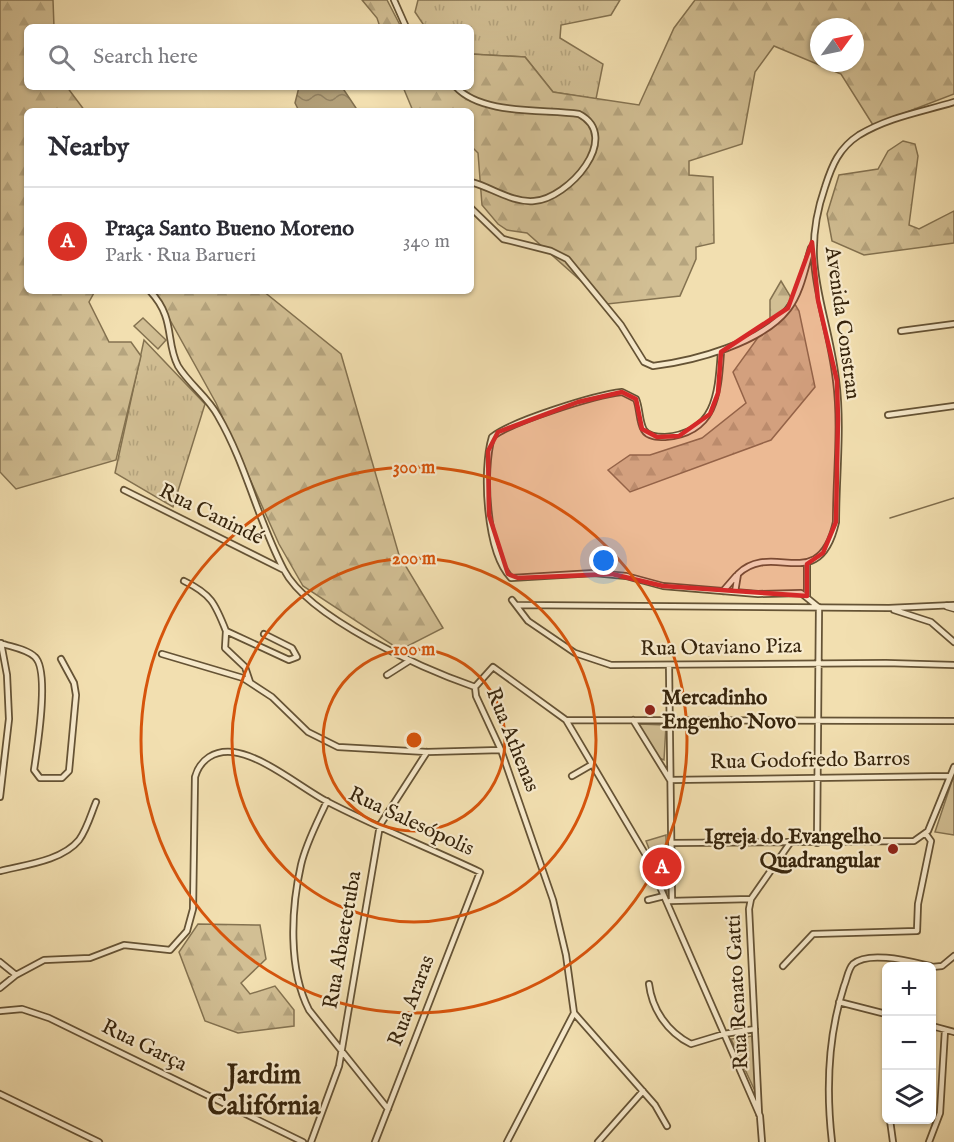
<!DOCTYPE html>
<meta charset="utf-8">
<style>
:root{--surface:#fff;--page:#f7f7f7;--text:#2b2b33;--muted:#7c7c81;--line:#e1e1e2;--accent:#d93025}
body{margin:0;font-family:"IM FELL English",serif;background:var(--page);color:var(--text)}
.controls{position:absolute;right:18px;bottom:18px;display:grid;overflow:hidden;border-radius:9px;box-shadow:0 2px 4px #0004}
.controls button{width:54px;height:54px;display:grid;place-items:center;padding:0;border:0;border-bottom:2px solid var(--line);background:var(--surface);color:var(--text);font:30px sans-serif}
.compass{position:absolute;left:810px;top:18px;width:54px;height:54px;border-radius:50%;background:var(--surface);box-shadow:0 2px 4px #0004;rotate:57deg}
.you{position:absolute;left:604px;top:561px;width:21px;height:21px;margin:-15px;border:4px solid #fff;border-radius:50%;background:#1a73e8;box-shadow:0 0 0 9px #1a73e833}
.badge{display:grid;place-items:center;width:39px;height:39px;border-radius:50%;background:var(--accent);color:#fff;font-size:20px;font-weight:700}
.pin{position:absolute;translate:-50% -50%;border:3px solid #fff;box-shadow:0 2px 6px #0006}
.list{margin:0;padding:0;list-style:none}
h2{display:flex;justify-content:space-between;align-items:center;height:78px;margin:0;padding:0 24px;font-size:26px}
h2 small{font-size:20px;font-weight:400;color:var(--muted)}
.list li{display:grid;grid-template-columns:39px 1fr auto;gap:18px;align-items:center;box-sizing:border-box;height:108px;padding:0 24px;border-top:2px solid var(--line)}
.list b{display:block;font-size:22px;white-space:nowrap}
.list p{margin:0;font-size:20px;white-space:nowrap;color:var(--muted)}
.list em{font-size:20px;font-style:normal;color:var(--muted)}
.icon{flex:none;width:33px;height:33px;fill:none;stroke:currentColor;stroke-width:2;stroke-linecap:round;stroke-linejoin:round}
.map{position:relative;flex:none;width:954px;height:1142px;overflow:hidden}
.search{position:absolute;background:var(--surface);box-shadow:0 2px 4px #0004;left:24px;top:24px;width:450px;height:66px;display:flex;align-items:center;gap:15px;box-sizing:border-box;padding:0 21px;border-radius:9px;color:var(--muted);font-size:22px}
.panel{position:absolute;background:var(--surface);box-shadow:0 2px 4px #0004;left:24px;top:108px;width:450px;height:186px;border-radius:9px}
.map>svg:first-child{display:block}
.grass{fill:url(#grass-tufts);stroke:#847250;stroke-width:1.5}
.forest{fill:url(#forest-firs);stroke:#847250;stroke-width:1.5;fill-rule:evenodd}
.park{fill:#d2bf94;stroke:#847250;stroke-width:1.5}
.water{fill:url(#water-waves);stroke:#806e4d;stroke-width:1.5}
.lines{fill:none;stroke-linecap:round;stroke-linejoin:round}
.stream{stroke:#806e4d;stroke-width:1.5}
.minor-casing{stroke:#655335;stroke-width:8}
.tertiary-casing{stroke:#655335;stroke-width:9}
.minor{stroke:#f7eacc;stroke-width:4.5}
.tertiary{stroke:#f7eacc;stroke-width:6}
.marked{fill:#d62828;fill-opacity:0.2;stroke:#d62828;stroke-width:4.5;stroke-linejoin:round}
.ring{fill:none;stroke:#d6540c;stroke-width:3}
.poi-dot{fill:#8f2418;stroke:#f7eacc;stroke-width:2}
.labels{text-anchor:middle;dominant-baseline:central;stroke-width:4.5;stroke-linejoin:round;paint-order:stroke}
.street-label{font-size:21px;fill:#36240c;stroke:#f7eacc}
.poi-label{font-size:21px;font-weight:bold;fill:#36240c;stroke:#f7eacc;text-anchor:start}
.district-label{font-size:27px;font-weight:bold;fill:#36240c;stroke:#f7eacc}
.centre{fill:#d6540c;stroke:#f7eacc;stroke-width:3}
.ring-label{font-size:18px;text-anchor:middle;font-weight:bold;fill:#d6540c;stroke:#f7eacc;stroke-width:4.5;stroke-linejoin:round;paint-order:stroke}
</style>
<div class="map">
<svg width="954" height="1142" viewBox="0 0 954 1142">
<defs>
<pattern id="grass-tufts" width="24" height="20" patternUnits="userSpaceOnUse" patternTransform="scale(1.5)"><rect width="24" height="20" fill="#d2bf94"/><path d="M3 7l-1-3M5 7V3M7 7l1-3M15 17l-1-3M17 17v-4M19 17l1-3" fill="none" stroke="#b5a47e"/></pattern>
<pattern id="forest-firs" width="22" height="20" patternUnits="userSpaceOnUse" patternTransform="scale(1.5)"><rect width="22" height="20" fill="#d2bf94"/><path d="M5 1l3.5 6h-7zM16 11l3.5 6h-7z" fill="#b5a47e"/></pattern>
<pattern id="water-waves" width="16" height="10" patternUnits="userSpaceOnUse" patternTransform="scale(1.5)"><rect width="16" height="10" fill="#b29f78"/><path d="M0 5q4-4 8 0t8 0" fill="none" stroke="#928161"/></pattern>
</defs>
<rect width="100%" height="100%" fill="#f2dfb0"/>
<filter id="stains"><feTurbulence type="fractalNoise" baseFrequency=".00333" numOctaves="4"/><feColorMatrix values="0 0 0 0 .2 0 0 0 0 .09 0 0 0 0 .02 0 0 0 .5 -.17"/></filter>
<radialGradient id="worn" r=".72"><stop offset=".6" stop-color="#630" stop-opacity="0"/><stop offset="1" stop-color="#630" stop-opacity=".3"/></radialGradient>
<path class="grass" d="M 418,0 L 620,0 L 611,15 L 561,25 L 560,38 L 603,64 L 596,99 L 553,92 L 525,57 L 471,54 L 471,27 L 425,27 L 415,12 Z
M 144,340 L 205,404 L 173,507 L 115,473 Z"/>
<path class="forest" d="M 0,0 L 53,0 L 54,27 L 27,27 L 27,87 L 67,87 L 85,111 L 27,111 L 27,291 L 95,291 L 89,302 L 109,342 L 131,342 L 141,356 L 116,460 L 16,489 L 0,472 Z
M 362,0 L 387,0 L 401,27 L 380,27 L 377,18 Z
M 695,0 L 954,0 L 954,94 L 873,125 L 841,74 L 774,46 L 755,72 L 742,144 L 689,161 L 689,175 L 713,177 L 714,243 L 696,247 L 696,259 L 680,296 L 607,304 L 527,233 L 507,230 L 498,224 L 482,205 L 478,153 L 471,146 L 471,111 L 413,111 L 403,87 L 471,87 L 471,54 L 525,57 L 553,92 L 639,105 L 674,28 ZM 819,27 L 855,27 L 855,63 L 819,63 Z
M 903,141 L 915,144 L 918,156 L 909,225 L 919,229 L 954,211 L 954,243 L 864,255 L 832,241 L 827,214 L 839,175 L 878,169 L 888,151 Z
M 781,281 L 799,311 L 815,387 L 771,440 L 630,492 L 608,470 L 630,455 L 650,455 L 702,438 L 746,403 L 733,372 L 770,321 L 770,300 Z
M 154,291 L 263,291 L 341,354 L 399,555 L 443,628 L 400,650 L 303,586 L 279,544 L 216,403 Z
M 198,924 L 260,925 L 266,959 L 241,983 L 250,994 L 275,986 L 294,1010 L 294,1026 L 238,1033 L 205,1021 L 179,952 Z"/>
<path class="park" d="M 143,318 L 166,340 L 158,349 L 134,326 Z
M 638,724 L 666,725 L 664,760 L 659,758 Z
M 954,775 L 954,835 L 935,832 Z
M 666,835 L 667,894 L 646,841 Z
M 752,1036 L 757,1087 L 754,1089 L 731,1039 Z"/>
<path class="water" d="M 299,87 L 342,87 L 358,111 L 299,111 L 295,103 Z"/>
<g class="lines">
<path class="stream" d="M 890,518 L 954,498"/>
<defs>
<path id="minor" d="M 394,0 L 406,27
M 456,87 C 482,115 542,109 579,114 C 623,137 568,199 534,201 C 512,203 491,187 471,182
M 471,208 L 503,239 L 551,251 L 567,259 L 621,325 L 644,362 L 653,366 C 694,361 762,343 788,309 C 801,292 805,268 811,248
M 150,291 C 176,319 165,341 178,366 C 189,384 208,397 218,416 C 246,464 258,521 284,570 C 309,618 423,669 475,687 L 476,696 L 501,750 L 553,900 L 566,955 L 574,1013 L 507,1142
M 901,331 L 954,324
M 721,352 C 718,394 716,433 665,437 C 658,437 648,437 644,430 C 639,422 640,408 636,399 L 622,392 C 595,395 512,421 492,437 C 482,470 486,552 511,578 L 594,573 L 626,576 L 663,586 L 758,594 L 801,593 L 817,606
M 888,415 L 954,406
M 124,490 L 284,570
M 184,581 C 211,594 215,603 226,631
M 723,591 L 736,576
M 735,592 L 738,574 C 773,540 819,596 836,522 C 836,475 842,426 836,380 C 827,305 798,265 825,187 C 832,165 839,148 859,135 C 889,117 921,112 954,102
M 807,596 L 807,562
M 512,600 L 528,621 L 575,653 L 611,665 L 886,663 L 954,665
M 517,605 L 889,608 L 954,605
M 894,610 L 931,622 L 954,642
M 0,643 C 11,647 27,649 35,657 C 50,671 37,749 34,770 L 40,778 L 62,778 L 69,771 L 76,695 L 74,683 L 61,659
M 162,654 L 243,678 L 272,697 L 308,732 L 338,747 L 427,752 L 501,750
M 669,665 L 672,900
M 387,675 L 409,661
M 250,682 L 245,667 L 225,648 L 226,631 L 289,660 L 297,657 L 292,648 L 264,634
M 475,687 L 493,667 L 566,720 L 954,721
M 566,720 L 647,857 L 760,1116 L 762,1142
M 633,720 L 670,780 L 950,776
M 572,776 L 591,765
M 0,797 L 9,719 L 7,675 L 1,643
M 327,801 C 318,821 306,843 301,865 C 291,909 288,969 309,1010 L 388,1109
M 671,843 L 914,841 L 928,831 L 954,767
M 817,843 L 819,607
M 0,871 C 24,865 62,861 79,840 C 87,829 91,814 96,802
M 648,900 L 664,896
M 670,901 L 751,899
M 0,962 L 16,975
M 783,966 L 813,934 L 917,931 L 918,904 L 931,841 L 926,834
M 932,967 L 942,966 L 954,956
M 649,984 C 652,1009 667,1032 691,1044 L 724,1034 L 755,1029
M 0,988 L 16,975 L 44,960 L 90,958 L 124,945 L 170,950 L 187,931 L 193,909 L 195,777 C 200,759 215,750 233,752 C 263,756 299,786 326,801 C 376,827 429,848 480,872 L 375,1142
M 839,1002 L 886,1014
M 0,1011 L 22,1009 L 49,1018 L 303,1142
M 574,1013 L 655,1105 L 667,1126
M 932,1026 L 954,1032
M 886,1079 L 886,1084
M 0,1094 L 99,1142
M 759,1114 L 749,909 L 751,899 L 790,843
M 890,1120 L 893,1142
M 311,1142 L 339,1066 L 380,825 L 427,752
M 598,1142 L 643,1091
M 832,1142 C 826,1090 828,1036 844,986 C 847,979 848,969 853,964 C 869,950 912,962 930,966
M 929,1142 L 940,1113 L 945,1030"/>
<path id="tertiary" d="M 947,606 L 954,608"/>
</defs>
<use href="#minor" class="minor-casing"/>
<use href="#tertiary" class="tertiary-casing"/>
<use href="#minor" class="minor"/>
<use href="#tertiary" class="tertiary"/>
</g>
<path class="marked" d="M 812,242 L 818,300 L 837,381 L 838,419 L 836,522 L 823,553 L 807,564 L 807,596 L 663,586 L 612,574 L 518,578 L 508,574 L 489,515 L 488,451 L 498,432 L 578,402 L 622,392 L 636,399 L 642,429 L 657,437 L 679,436 L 710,414 L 718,393 L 721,352 L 788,308 Z"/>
<g class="ring">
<circle cx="414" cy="740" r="91"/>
<circle cx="414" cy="740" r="182"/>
<circle cx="414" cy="740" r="273"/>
</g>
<g class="poi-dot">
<circle cx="650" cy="710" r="6"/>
<circle cx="893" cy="849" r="6"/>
</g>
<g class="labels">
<g class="street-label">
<text transform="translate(842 323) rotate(82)">Avenida Constran</text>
<text transform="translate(211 515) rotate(26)">Rua Canindé</text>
<text transform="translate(721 648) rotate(-1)">Rua Otaviano Piza</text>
<text transform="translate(512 740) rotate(68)">Rua Athenas</text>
<text transform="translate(810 761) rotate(-1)">Rua Godofredo Barros</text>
<text transform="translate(411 822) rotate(25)">Rua Salesópolis</text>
<text transform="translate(343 940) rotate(-80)">Rua Abaetetuba</text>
<text transform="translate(738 992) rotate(-93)">Rua Renato Gatti</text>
<text transform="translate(412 1001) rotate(-69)">Rua Araras</text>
<text transform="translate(144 1046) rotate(26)">Rua Garça</text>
</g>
<g class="poi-label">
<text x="662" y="698">Mercadinho<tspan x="662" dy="24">Engenho Novo</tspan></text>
<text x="881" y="837" text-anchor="end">Igreja do Evangelho<tspan x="881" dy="24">Quadrangular</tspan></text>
</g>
<g class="district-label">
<text x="264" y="1076">Jardim<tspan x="264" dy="31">Califórnia</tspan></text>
</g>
</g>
<circle cx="414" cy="740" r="9" class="centre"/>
<g class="ring-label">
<text x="414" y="473">300 m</text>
<text x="414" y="564">200 m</text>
<text x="414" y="655">100 m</text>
</g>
<rect width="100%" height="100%" filter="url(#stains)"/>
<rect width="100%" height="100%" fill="url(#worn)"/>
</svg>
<div class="controls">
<button>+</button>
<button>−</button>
<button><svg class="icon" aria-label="layers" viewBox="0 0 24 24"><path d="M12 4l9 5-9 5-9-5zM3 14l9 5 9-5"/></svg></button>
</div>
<svg class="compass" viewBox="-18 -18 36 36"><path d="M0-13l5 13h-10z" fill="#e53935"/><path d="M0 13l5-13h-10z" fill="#7c7c81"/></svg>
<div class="you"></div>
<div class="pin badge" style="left:662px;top:867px">A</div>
<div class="search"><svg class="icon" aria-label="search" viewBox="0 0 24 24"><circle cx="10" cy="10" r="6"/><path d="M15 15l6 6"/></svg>Search here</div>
<section class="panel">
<h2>Nearby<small></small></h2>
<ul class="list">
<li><span class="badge">A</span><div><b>Praça Santo Bueno Moreno</b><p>Park · Rua Barueri</p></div><em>340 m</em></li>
</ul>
</section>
</div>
